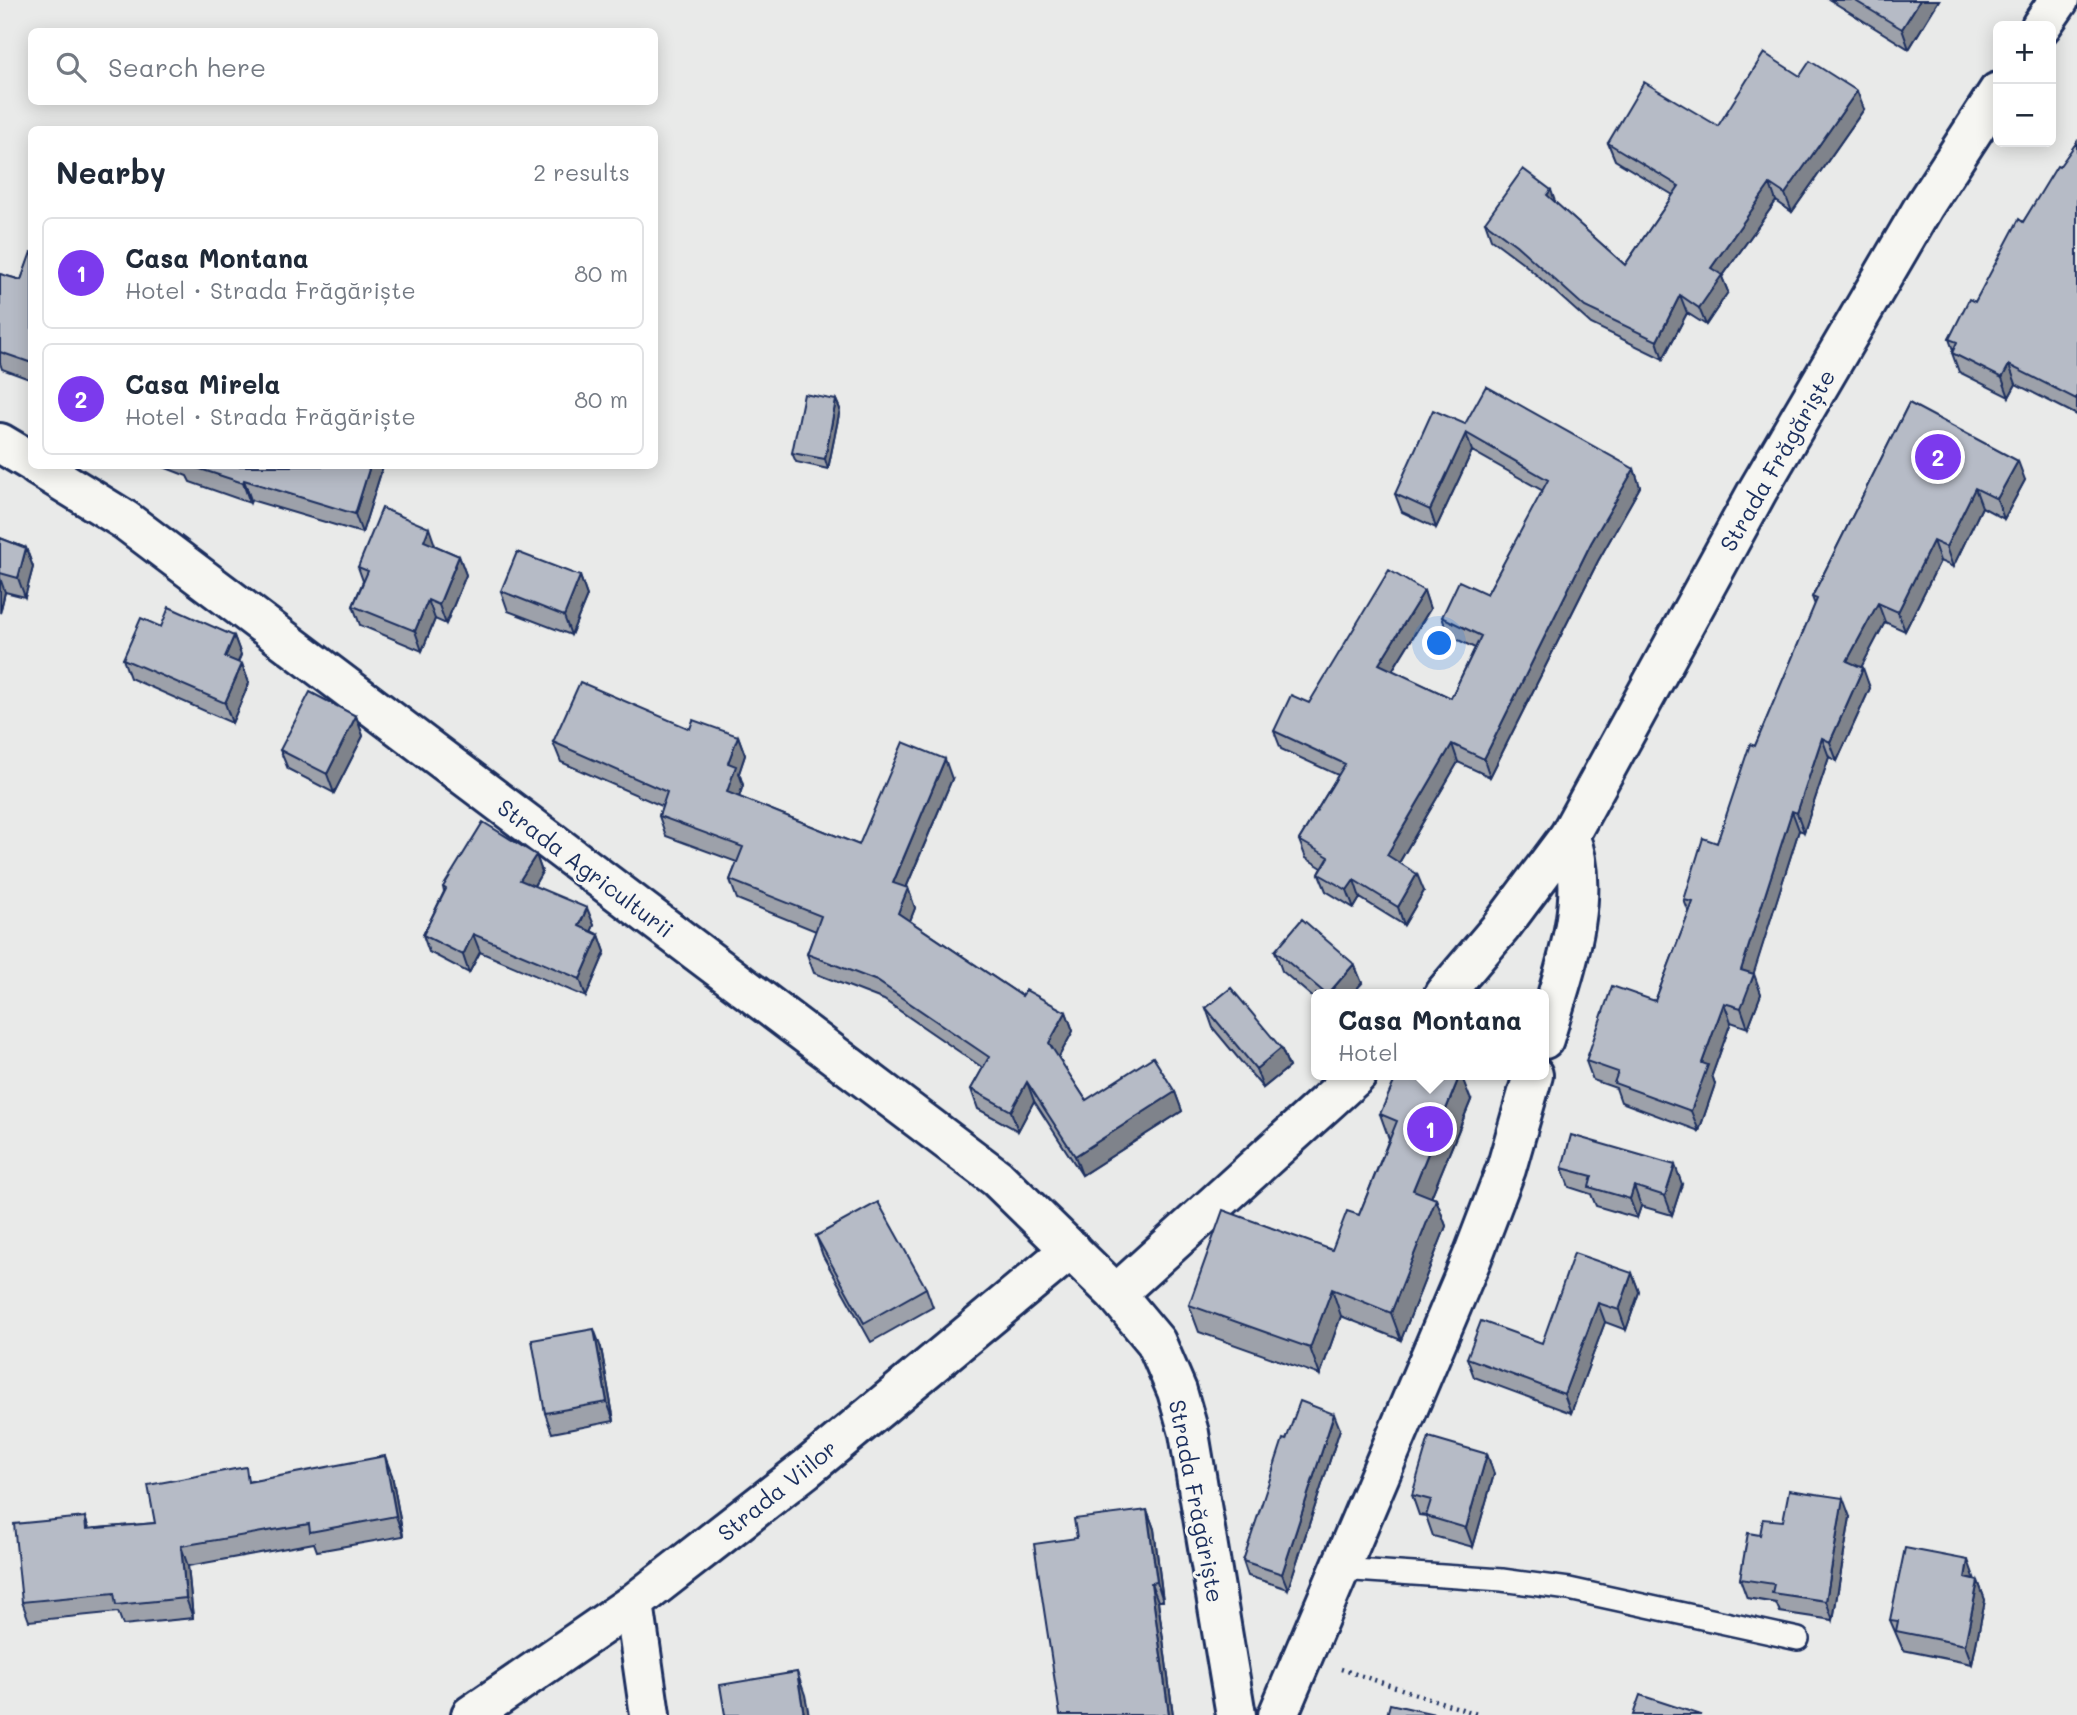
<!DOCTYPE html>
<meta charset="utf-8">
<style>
:root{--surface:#fff;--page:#f6f6f7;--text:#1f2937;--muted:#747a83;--line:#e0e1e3;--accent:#7c3aed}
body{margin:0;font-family:Mali,sans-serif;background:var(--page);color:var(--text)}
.controls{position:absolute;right:21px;top:21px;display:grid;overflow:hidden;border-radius:10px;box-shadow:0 4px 18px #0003}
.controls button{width:63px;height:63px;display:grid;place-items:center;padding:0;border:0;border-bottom:2px solid var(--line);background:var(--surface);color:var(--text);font:35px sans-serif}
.you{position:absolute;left:1440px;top:644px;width:24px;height:24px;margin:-18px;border:5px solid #fff;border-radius:50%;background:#1a73e8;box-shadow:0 0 0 10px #1a73e833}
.badge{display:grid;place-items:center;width:46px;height:46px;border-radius:50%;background:var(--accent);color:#fff;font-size:23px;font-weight:700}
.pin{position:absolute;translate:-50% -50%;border:4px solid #fff;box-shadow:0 2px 7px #0006}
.popup{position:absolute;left:1311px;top:989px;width:238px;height:91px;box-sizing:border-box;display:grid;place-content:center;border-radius:10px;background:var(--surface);filter:drop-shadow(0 2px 5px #0005);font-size:23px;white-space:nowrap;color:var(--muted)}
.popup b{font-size:26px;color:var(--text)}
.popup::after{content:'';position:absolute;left:50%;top:100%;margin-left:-14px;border:14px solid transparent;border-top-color:var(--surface)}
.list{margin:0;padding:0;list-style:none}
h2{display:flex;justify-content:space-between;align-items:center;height:91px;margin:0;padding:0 28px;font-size:30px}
h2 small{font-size:23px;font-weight:400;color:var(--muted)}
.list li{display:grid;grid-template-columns:46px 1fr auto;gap:21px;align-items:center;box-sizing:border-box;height:112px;margin:0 14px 14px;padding:0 14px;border:2px solid var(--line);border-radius:10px}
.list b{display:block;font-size:26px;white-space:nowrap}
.list p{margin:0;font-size:23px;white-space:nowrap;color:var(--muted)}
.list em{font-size:23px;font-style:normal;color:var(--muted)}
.icon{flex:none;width:38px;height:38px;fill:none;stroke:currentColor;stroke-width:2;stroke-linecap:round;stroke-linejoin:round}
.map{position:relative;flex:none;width:2077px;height:1715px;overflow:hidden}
.search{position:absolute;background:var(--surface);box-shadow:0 4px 18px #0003;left:28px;top:28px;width:630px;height:77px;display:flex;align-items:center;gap:18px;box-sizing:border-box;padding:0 24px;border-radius:10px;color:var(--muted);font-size:26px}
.panel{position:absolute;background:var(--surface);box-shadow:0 4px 18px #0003;left:28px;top:126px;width:630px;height:343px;border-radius:10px}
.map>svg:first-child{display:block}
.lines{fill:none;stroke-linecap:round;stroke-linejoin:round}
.lane-casing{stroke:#1b2f5e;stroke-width:26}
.street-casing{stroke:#1b2f5e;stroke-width:44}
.secondary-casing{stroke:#1b2f5e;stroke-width:44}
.path{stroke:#1b2f5e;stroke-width:4.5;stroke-dasharray:2 5;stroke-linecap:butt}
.lane{stroke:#f6f6f2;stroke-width:21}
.street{stroke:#f6f6f2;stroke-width:38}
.secondary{stroke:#f6f6f2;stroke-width:38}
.wall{fill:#9da1aa;stroke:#1b2f5e;stroke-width:2}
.shaded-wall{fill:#7f838b;stroke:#1b2f5e;stroke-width:2}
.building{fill:#b6bbc6;stroke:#1b2f5e;stroke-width:2}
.labels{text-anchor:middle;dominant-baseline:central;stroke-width:6;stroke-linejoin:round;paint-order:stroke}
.street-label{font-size:23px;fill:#1b2f5e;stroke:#f6f6f2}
</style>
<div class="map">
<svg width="2077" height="1715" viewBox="0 0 2077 1715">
<rect width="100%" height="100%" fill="#e9eae9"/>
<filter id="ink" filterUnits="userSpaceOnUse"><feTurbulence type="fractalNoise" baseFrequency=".0143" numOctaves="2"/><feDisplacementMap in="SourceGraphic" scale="14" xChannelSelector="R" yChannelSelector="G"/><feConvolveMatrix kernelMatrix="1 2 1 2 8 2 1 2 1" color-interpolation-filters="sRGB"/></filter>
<g filter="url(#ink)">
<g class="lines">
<defs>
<path id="lane" d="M 1340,1569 L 1502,1580 L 1569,1589 L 1798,1639"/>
<path id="street" d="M 0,443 L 32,462
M 37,466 L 125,520 L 997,1178 L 1116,1294
M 634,1603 L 650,1715
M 471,1715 L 634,1603 L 806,1469 L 1071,1249"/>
<path id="secondary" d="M 2041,26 L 2059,0
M 1444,994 L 1501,927 L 1569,836 L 1758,490 L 1924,206 L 1998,92
M 1544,1039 C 1561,980 1595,895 1569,836
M 1236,1715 L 1189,1433 L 1177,1391 L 1156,1342 L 1116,1294 L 1357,1075
M 1278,1715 L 1472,1258 L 1506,1169 L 1533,1075"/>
</defs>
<use href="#lane" class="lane-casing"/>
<use href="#street" class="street-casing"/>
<use href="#secondary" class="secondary-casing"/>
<path class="path" d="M 1341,1669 L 1480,1715"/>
<use href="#lane" class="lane"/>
<use href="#street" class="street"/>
<use href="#secondary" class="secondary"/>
</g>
<path class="wall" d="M 1830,0 L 1939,0 L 1909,49 Z
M 1800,76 L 1864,109 L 1792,212 L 1776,201 L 1722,277 L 1728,292 L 1706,325 L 1687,313 L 1663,359 L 1591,324 L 1522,262 L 1491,239 L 1485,222 L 1556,203 L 1625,265 L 1673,195 L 1615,160 L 1608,143 L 1718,126 Z
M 2077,142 L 2077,415 L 2016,384 L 2009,397 L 1959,372 L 1952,353 L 1953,350 L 1949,339 L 1975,302 L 2023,222 Z
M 32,252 L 32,380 L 2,369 L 0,363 L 0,274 L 21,280 Z
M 836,400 L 840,409 L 828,469 L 796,462 L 792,453 Z
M 1909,403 L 2025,480 L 2004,519 L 1982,507 L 1953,567 L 1940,561 L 1905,631 L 1885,622 L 1861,667 L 1870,688 L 1837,761 L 1829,757 L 1804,832 L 1799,830 L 1753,974 L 1761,994 L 1748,1028 L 1731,1022 L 1712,1075 L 1715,1084 L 1699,1131 L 1621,1102 L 1616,1088 L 1593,1080 L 1586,1061 L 1655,1001 L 1689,913 L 1684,900 L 1717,843 L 1755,746 L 1815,605 L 1812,597 Z
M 1465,424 L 1634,469 L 1640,487 L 1598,561 L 1490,777 L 1458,762 L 1399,863 L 1424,891 L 1404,925 L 1360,898 L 1354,908 L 1326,891 L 1319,874 L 1322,868 L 1306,858 L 1299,840 L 1338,775 L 1281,749 L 1274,731 L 1309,703 L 1424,591 L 1430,609 L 1392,671 L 1451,698 L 1475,648 L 1448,635 L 1442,617 L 1487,594 L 1543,491 L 1472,451 L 1436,528 L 1402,512 L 1395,494 Z
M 161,466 L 383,466 L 362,533 L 251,500 L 250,503 L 190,482 L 187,476 Z
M 0,538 L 26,548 L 33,567 L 25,597 L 5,592 L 0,613 Z
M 436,546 L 459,556 L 466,575 L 446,624 L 435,619 L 422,651 L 360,625 L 353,606 L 363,581 L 358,567 Z
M 580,576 L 587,596 L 571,635 L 508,611 L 501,591 Z
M 161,627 L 234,636 L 241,655 L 238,662 L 242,664 L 249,683 L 232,723 L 130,678 L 123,659 Z
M 356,716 L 363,736 L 334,793 L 288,769 L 280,750 Z
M 690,729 L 738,736 L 745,755 L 739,773 L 743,785 L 739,797 L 859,845 L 952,779 L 906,888 L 908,888 L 915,908 L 910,921 L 1022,996 L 1066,1012 L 1073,1031 L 1058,1058 L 1086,1100 L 1175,1092 L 1182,1111 L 1082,1175 L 1034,1101 L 1018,1131 L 978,1109 L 971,1089 L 983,1068 L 884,1000 L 814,973 L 807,954 L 816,931 L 737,899 L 730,880 L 737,862 L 666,836 L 659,816 L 662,806 L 561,762 L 553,742 Z
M 536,855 L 542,872 L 534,886 L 594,925 L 591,931 L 599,935 L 605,952 L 586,997 L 480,952 L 469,973 L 429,952 L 423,935 L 444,892 L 443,887 Z
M 1275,951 L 1354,964 L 1362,983 L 1352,994 L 1316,994 L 1316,1000 L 1282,971 Z
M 1206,1008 L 1281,1048 L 1289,1067 L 1263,1088 L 1213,1028 Z
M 1471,1100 L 1431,1197 L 1436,1199 L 1446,1226 L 1401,1340 L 1341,1316 L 1320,1375 L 1199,1332 L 1189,1305 L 1332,1250 L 1359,1215 L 1389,1139 L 1380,1114 Z
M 1562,1168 L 1682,1184 L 1672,1215 L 1641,1206 L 1637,1218 L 1596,1206 L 1591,1194 L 1569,1187 Z
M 816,1236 L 926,1288 L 933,1307 L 871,1342 L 823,1256 Z
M 1632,1273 L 1639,1292 L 1626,1330 L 1605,1322 L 1571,1413 L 1474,1377 L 1467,1358 L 1542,1343 Z
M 601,1348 L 614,1421 L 552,1433 L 545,1413 Z
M 1340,1429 L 1288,1589 L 1248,1576 L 1243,1561 L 1286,1440 Z
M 1487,1454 L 1494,1474 L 1473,1547 L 1433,1536 L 1426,1516 L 1419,1515 L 1412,1495 Z
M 392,1475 L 403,1536 L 317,1551 L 314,1543 L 188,1566 L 193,1618 L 123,1625 L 118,1612 L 29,1621 L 22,1602 L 85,1517 L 89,1529 L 155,1523 L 251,1481 Z
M 1147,1510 L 1154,1529 L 1163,1601 L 1158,1601 L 1173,1715 L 1060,1715 L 1077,1538 Z
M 1850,1517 L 1833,1620 L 1780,1612 L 1776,1603 L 1747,1598 L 1740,1579 L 1760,1535 L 1783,1521 Z
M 1975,1580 L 1978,1581 L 1985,1600 L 1972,1664 L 1903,1650 L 1890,1620 Z"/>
<path class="shaded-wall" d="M 1920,0 L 1939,0 L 1909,49 L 1902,29 Z
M 1857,91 L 1864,109 L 1792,212 L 1785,194 Z
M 1770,184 L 1776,201 L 1722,277 L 1728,292 L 1706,325 L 1699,308 L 1711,268 Z
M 1551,190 L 1557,207 L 1547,195 Z
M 1680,295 L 1687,313 L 1663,359 L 1657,341 Z
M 2009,365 L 2016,384 L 2009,397 L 2002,378 Z
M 836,400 L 840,409 L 828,469 L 825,459 Z
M 1466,433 L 1472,451 L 1436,528 L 1430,510 Z
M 2018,461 L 2025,480 L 2004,519 L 1997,499 Z
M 370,466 L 383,466 L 362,533 L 355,514 Z
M 1634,469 L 1640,487 L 1598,561 L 1490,777 L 1484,759 L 1591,543 Z
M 244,480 L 251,500 L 250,503 L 243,483 Z
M 1975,488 L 1982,507 L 1953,567 L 1946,547 Z
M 429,528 L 436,548 L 424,541 Z
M 1933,541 L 1940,561 L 1905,631 L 1898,612 Z
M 26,548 L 33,567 L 25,597 L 18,578 Z
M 459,556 L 466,575 L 446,624 L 439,605 Z
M 580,576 L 587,596 L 571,635 L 564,616 Z
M 0,578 L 5,592 L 0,613 Z
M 1424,591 L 1430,609 L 1385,682 L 1379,664 Z
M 428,600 L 435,619 L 422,651 L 415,631 Z
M 1878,603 L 1885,622 L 1854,681 L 1847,661 Z
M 234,636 L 241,655 L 232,676 L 225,657 Z
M 242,664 L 249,683 L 232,723 L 225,703 Z
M 1863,668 L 1870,688 L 1837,761 L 1830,742 Z
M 356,716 L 363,736 L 334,793 L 327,774 Z
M 738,736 L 745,755 L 739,773 L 743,785 L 734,811 L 727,792 L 728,763 Z
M 1822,738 L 1829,757 L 1804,832 L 1797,813 Z
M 1452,744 L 1458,762 L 1393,873 L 1387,855 Z
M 945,759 L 952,779 L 900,902 L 893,883 Z
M 1792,811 L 1799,830 L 1750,985 L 1754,974 L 1761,994 L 1748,1028 L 1741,1008 L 1741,970 Z
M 536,855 L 542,872 L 527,897 L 520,880 Z
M 1417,874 L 1424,891 L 1404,925 L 1398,907 Z
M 1354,880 L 1360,898 L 1354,908 L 1347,890 Z
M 908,888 L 915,908 L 905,933 L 898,913 Z
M 587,908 L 594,925 L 586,944 L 579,926 Z
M 473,934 L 480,952 L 469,973 L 463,955 Z
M 599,935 L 605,952 L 586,997 L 580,979 Z
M 1354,964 L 1362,983 L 1352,994 L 1328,994 Z
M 1724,1003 L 1731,1022 L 1712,1075 L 1715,1084 L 1699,1131 L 1691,1111 L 1702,1063 Z
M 1066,1012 L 1073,1031 L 1056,1062 L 1049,1043 Z
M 1281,1048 L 1289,1067 L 1263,1088 L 1256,1069 Z
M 1460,1075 L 1461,1075 L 1471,1100 L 1423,1217 L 1413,1190 Z
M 1027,1082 L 1034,1101 L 1018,1131 L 1011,1111 Z
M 1175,1092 L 1182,1111 L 1082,1175 L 1075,1156 Z
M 1675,1165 L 1682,1184 L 1672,1215 L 1665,1196 Z
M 1634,1186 L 1641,1206 L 1637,1218 L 1630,1199 Z
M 1436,1199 L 1446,1226 L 1401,1340 L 1391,1313 Z
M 1632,1273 L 1639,1292 L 1626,1330 L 1619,1310 Z
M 1332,1289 L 1341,1316 L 1320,1375 L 1310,1348 Z
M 1598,1303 L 1605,1322 L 1571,1413 L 1564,1394 Z
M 594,1329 L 601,1348 L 614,1421 L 607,1402 Z
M 1334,1414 L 1340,1429 L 1288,1589 L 1282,1574 Z
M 1487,1454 L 1494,1474 L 1473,1547 L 1466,1528 Z
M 385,1456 L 392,1475 L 403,1536 L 396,1516 Z
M 1843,1498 L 1850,1517 L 1833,1620 L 1826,1601 Z
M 1147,1510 L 1154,1529 L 1163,1601 L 1157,1582 Z
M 181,1546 L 188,1566 L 193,1618 L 186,1598 Z
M 1968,1560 L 1975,1580 L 1965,1578 Z
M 1978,1581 L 1985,1600 L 1972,1664 L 1965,1645 Z
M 1151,1583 L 1158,1601 L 1173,1715 L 1169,1715 Z
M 797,1672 L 805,1695 L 809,1715 L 804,1715 Z"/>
<path class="building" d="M 1854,0 L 1920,0 L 1902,29 Z
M 1764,53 L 1800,76 L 1810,61 L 1857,91 L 1785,194 L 1770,184 L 1711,268 L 1722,275 L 1699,308 L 1680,295 L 1657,341 L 1585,307 L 1516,245 L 1485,222 L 1523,169 L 1551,190 L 1547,195 L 1625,265 L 1679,186 L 1608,143 L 1644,82 L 1718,126 Z
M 2077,142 L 2077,397 L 2076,399 L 2009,365 L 2002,378 L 1952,353 L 1957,342 L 1949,339 L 1969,299 L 1975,302 L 2019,219 L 2023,222 L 2057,166 L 2059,167 Z
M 31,252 L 32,252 L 32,363 L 0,352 L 0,274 L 21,280 Z
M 1486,386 L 1634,469 L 1591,543 L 1484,759 L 1452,744 L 1387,855 L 1417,874 L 1398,907 L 1354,880 L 1347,890 L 1319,874 L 1329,857 L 1299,840 L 1345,764 L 1274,731 L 1291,695 L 1309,703 L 1389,570 L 1424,591 L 1379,664 L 1451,698 L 1481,636 L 1442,617 L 1459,581 L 1487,594 L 1548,480 L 1466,433 L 1430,510 L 1395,494 L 1433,410 L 1465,424 Z
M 804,394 L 836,400 L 825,459 L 792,453 Z
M 1909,403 L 2018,461 L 1997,499 L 1975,488 L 1946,547 L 1933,541 L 1898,612 L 1878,603 L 1847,661 L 1863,668 L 1830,742 L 1822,738 L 1797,813 L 1792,811 L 1741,970 L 1754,974 L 1741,1008 L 1724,1003 L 1702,1063 L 1708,1065 L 1691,1111 L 1614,1083 L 1618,1072 L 1586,1061 L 1612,986 L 1655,1001 L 1693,902 L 1684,900 L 1703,838 L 1717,843 L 1750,744 L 1755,746 L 1817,599 L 1812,597 Z
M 191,466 L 370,466 L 355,514 L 244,480 L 243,483 Z
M 382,508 L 429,528 L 424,541 L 459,556 L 439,605 L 428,600 L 415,631 L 353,606 L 368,571 L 358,567 Z
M 0,538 L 26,548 L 18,578 L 0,573 Z
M 517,552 L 580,576 L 564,616 L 501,591 Z
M 169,607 L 234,636 L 225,657 L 242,664 L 225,703 L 123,659 L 141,618 L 161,627 Z
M 580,682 L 690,729 L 693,720 L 738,736 L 728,763 L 736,766 L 727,792 L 859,845 L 903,742 L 945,759 L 893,883 L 908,888 L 898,913 L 1022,996 L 1026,990 L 1066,1012 L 1049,1043 L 1086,1100 L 1153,1057 L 1175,1092 L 1075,1156 L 1027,1082 L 1011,1111 L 971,1089 L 989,1057 L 877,981 L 807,954 L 821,916 L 730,880 L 743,847 L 659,816 L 667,792 L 553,742 Z
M 310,692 L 356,716 L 327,774 L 280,750 Z
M 483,822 L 536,855 L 520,880 L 587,908 L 579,926 L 599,935 L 580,979 L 473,934 L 463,955 L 423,935 L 446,889 L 443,887 Z
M 1302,919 L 1354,964 L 1328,994 L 1326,994 L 1275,951 Z
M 1231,988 L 1281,1048 L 1256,1069 L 1206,1008 Z
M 1397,1075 L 1460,1075 L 1413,1190 L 1436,1199 L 1391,1313 L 1332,1289 L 1310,1348 L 1189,1305 L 1223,1210 L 1332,1250 L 1347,1211 L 1359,1215 L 1397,1121 L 1380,1114 Z
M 1571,1135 L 1675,1165 L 1665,1196 L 1634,1186 L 1630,1199 L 1589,1187 L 1592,1176 L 1562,1168 Z
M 878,1202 L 926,1288 L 864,1323 L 816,1236 Z
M 1574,1253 L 1632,1273 L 1619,1310 L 1598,1303 L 1564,1394 L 1467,1358 L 1481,1321 L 1542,1343 Z
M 594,1329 L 607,1402 L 545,1413 L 532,1340 Z
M 1300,1401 L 1334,1414 L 1282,1574 L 1243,1561 L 1283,1439 L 1286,1440 Z
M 1429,1437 L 1487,1454 L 1466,1528 L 1426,1516 L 1431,1500 L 1412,1495 Z
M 385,1456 L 396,1516 L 310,1532 L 309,1524 L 181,1546 L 186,1598 L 116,1605 L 114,1593 L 22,1602 L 14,1524 L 85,1517 L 86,1529 L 155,1523 L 148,1485 L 246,1467 L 248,1482 Z
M 1789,1490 L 1843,1498 L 1826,1601 L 1772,1593 L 1774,1584 L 1740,1579 L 1748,1533 L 1760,1535 L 1763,1519 L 1783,1521 Z
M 1147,1510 L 1157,1582 L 1151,1583 L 1169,1715 L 1060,1715 L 1034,1544 L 1077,1538 L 1074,1519 Z
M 1905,1548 L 1968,1560 L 1965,1578 L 1978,1581 L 1965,1645 L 1896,1631 L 1898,1621 L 1890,1620 Z
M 797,1672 L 804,1715 L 725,1715 L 720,1685 Z
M 1640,1695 L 1701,1715 L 1633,1715 Z
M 1390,1704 L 1439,1715 L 1387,1715 Z"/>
</g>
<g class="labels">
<g class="street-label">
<text transform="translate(1777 460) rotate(-60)">Strada Frăgăriște</text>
<text transform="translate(586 868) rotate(37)">Strada Agriculturii</text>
<text transform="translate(777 1490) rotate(-39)">Strada Viilor</text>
<text transform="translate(1197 1501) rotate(79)">Strada Frăgăriște</text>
</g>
</g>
</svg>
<div class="controls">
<button>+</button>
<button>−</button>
</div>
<div class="you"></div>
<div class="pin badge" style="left:1430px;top:1129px">1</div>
<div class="popup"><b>Casa Montana</b>Hotel</div>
<div class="pin badge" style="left:1938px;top:457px">2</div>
<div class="search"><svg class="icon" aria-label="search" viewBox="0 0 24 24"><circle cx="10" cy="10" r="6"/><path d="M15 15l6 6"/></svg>Search here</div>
<section class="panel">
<h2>Nearby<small>2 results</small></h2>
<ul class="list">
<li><span class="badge">1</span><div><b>Casa Montana</b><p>Hotel · Strada Frăgăriște</p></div><em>80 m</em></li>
<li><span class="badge">2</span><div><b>Casa Mirela</b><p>Hotel · Strada Frăgăriște</p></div><em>80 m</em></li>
</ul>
</section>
</div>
